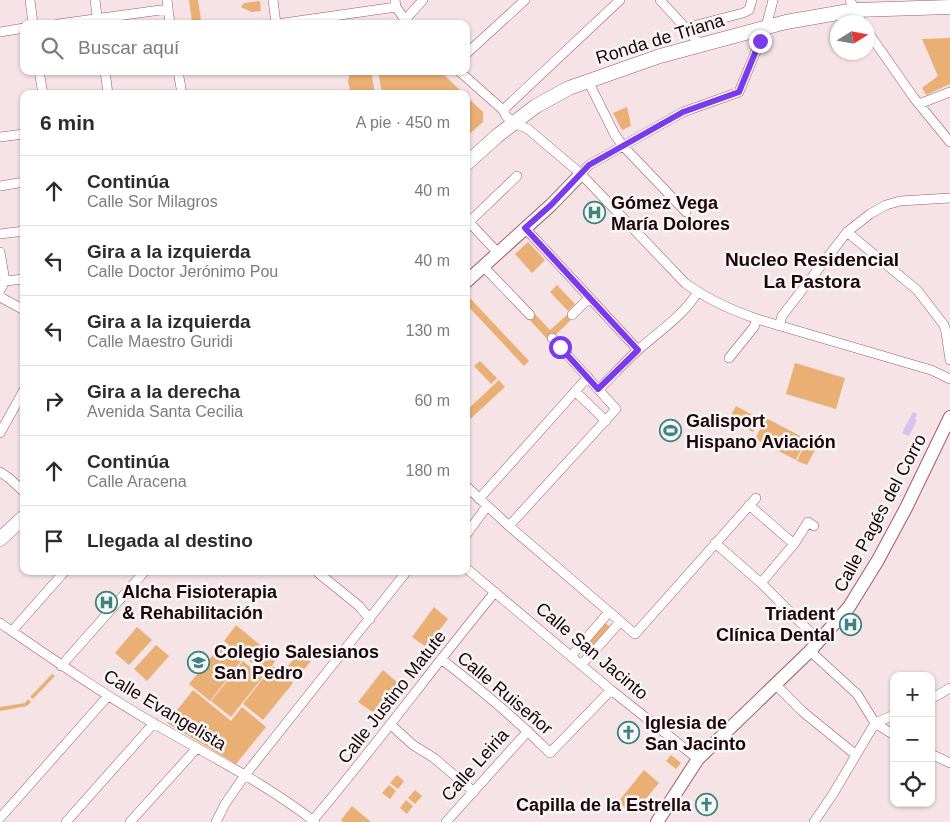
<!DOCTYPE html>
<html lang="es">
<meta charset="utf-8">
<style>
:root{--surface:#fff;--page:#f7f7f7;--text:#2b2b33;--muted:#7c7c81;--line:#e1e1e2}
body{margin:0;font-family:Helvetica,sans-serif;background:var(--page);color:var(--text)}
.controls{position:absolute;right:15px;bottom:15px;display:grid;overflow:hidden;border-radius:10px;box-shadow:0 1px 4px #0004}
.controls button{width:45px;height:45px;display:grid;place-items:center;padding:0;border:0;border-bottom:1px solid var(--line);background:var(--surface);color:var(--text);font:25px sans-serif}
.compass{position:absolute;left:830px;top:15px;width:45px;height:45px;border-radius:50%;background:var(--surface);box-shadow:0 1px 4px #0004;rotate:79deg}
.stop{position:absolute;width:15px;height:15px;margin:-11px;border:4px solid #7c3aed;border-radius:50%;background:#fff}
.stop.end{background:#7c3aed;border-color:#fff;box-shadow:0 1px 5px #0008}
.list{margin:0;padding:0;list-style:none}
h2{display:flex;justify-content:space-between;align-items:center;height:65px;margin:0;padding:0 20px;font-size:21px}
h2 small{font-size:16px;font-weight:400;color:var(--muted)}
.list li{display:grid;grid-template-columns:32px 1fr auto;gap:15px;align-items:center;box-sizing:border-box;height:70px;padding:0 20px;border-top:1px solid var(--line)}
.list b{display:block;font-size:19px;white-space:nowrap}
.list p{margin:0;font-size:16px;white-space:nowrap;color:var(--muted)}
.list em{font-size:16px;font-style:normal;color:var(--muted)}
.icon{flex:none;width:28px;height:28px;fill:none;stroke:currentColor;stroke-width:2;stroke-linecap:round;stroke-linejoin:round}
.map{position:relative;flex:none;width:950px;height:822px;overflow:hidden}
.search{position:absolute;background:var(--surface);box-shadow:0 1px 4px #0004;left:20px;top:20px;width:450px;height:55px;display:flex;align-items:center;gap:12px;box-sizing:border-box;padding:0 18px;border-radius:10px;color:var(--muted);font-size:19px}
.panel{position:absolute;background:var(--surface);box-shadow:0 1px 4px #0004;left:20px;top:90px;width:450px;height:485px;border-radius:10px}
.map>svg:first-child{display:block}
.green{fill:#eaaf74}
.water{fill:#d6c1f0}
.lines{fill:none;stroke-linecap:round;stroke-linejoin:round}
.street-casing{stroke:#a1596a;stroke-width:10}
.secondary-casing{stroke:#a1596a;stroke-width:14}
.primary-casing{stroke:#a1596a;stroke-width:15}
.street{stroke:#fff;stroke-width:9}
.secondary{stroke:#fff;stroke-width:12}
.primary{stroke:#fff;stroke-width:14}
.route{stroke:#7c3aed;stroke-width:6}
.labels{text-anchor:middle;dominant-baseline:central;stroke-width:5;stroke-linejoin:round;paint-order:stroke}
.street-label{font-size:18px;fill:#1e040b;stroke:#f6f6f6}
.poi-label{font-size:18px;font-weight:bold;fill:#1e040b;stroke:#f6f6f6;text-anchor:start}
.neighbourhood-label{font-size:19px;font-weight:bold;fill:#1e040b;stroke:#f6f6f6}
</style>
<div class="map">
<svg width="950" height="822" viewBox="0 0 950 822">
<rect width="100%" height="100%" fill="#f5e3e6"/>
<path class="green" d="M 189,0 L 198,0 L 201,20 L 192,21 Z
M 260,1 L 261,11 L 251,12 L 241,7 L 244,3 Z
M 950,38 L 950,84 L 926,95 L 922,88 L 938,76 L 922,39 Z
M 350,71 L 371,71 L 375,94 L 351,94 L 348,82 Z
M 378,71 L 440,71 L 464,94 L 382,94 Z
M 466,96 L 483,112 L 483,122 L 466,137 Z
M 627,107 L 631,126 L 622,130 L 613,113 Z
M 528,242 L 545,260 L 532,273 L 515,254 Z
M 557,285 L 575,304 L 568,311 L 550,292 Z
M 469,297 L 529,361 L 524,366 L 466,304 L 466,300 Z
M 533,312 L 550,330 L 567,315 L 572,319 L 549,341 L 527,317 Z
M 480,361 L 497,378 L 491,384 L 474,366 Z
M 795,363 L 845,378 L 836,409 L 786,394 Z
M 499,380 L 505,387 L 466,423 L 466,411 Z
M 736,406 L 760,419 L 753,432 L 729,419 Z
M 766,418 L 806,439 L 796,460 L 755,439 Z
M 807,441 L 817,446 L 807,465 L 797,461 Z
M 434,607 L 448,619 L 426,647 L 412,637 Z
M 604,622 L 611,628 L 594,647 L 588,642 Z
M 236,625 L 265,649 L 252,663 L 224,641 Z
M 137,627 L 152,640 L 129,665 L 115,653 Z
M 222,644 L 242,660 L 210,701 L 189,684 Z
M 156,645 L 169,656 L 147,681 L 134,669 Z
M 270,649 L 279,656 L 265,675 L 255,667 Z
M 300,651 L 311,661 L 295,680 L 284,671 Z
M 243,661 L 263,677 L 231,717 L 211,701 Z
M 273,666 L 293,683 L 263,720 L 243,704 Z
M 383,670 L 398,683 L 374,713 L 358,702 Z
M 52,674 L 55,676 L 33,699 L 30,697 Z
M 193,690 L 231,721 L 242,707 L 266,727 L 236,764 L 167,723 Z
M 28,699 L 31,702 L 27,706 L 0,711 L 0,707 L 25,703 Z
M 671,755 L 681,763 L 676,769 L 666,761 Z
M 644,770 L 659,783 L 633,814 L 618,802 Z
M 397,775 L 404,781 L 398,789 L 390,783 Z
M 389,785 L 396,791 L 390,799 L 382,793 Z
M 415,790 L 422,796 L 415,804 L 408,798 Z
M 406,800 L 413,806 L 407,814 L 400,808 Z
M 352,806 L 371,822 L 343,822 L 341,820 Z"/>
<path class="water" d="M 913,412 L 917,414 L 915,419 L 917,420 L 909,436 L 902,433 Z"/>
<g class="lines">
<defs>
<path id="street" d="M 30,0 L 33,24
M 95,0 L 98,24
M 167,0 L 170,24
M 273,0 L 276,24
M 395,0 L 396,7 L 408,24
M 660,0 L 701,45
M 850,0 L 861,22
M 405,20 L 423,0
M 58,24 L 168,9
M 277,24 L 396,7
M 685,28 L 743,13 L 749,10 L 752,0
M 0,32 L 24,28
M 868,32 L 914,98 L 950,142
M 466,54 L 525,0
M 39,71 L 43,94
M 105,71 L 108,94
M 178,71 L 182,94
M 459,71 L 503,110 L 506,116 L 514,123 L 528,129 L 581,174 L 685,283 C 707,299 731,310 757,319 L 931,370 L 950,379
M 588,81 L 615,135 L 623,146 L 686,212
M 919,104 L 950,92
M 503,110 L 620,0
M 0,137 L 24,134
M 581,174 L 589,165 L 683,112 L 739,92 L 766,27 L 773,0
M 0,186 L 24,182
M 469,222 L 498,253
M 466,225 L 517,176
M 525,228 L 638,350
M 847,232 L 917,290 L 944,325 L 946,332 L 950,360
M 0,234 L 24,231
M 0,252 L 5,281 L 0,290
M 483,266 L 530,315
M 5,281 L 24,279
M 0,297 L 24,310
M 572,315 L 589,298
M 779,326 L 782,316 L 847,232 L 870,214 L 886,205 L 900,201 L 950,198
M 729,358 L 754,327 L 757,319
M 599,389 C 612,376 624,363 638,350 C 657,333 684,315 697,293
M 575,391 L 606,421
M 0,433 L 24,390
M 0,472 L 9,478 L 24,492
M 466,486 L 509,526 L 635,634 L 756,498
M 479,499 L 588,377
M 749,505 L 794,544
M 509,526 L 616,409 L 552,338
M 466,535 L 487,506
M 715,543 L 761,583 L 819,641
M 466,568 L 611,690 L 698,759
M 316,571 L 359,606 L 370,619
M 761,583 L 794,544 L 808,522 L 814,526
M 0,623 C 51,658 100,692 153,723 C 208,755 265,783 315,822
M 12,631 L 65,571
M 585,640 L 609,612
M 596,649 L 620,622
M 810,651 L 857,694 L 875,723 L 894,735
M 571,656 L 581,645
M 441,659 C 479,688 516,719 550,753 L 611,690
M 581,665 L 591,654
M 61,666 L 145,571
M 776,685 L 803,712 L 856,755
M 931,699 L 950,688
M 390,724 L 413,745 L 434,758 L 474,792
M 931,754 L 950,763
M 0,818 L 108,696
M 313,820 C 376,746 433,667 495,592
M 66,822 L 154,723
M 130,822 L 197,748
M 216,822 L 225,804 L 245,775 L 407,571
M 446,822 L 528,731
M 814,822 L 833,794 L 875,723 L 894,715"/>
<path id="secondary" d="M 466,282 L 551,205 L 581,174
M 657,822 L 698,759 L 810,651 L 849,607 L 878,560 L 906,508 L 950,417"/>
<path id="primary" d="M 466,164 L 497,136 L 536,106 L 569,88 L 660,56 L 786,22 L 855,10 L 950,7
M 0,539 L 24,517"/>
</defs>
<use href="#street" class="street-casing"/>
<use href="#secondary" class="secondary-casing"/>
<use href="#primary" class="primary-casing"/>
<use href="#street" class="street"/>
<use href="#secondary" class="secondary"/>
<use href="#primary" class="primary"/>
</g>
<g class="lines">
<path class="route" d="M 560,347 L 598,389 L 638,350 L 525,228 L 551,205 L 589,165 L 683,112 L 739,92 L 760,41"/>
</g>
<defs>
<symbol id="hospital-ring" viewBox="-11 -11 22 22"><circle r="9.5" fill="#f6f6f6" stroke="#3e847c" stroke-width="1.5"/><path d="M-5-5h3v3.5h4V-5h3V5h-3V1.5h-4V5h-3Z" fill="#3e847c"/></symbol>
<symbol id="stadium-ring" viewBox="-11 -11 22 22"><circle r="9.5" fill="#f6f6f6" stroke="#3e847c" stroke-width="1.5"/><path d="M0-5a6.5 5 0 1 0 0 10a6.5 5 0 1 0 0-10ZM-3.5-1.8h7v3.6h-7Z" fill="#3e847c"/></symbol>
<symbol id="school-ring" viewBox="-11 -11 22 22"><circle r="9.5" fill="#f6f6f6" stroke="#3e847c" stroke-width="1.5"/><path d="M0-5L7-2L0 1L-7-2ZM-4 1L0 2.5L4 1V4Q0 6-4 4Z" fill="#3e847c"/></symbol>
<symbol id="church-ring" viewBox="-11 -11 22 22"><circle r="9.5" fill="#f6f6f6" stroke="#3e847c" stroke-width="1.5"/><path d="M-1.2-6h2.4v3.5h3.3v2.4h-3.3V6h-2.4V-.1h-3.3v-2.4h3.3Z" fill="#3e847c"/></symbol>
</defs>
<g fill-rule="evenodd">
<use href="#hospital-ring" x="582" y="200" width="25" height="25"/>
<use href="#stadium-ring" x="658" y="418" width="25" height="25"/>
<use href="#hospital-ring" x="94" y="590" width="25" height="25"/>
<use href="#hospital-ring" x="838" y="612" width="25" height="25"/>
<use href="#school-ring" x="186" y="650" width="25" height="25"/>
<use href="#church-ring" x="616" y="720" width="25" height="25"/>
<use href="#church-ring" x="694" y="792" width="25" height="25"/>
</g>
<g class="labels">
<g class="street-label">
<text transform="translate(660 39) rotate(-17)">Ronda de Triana</text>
<text transform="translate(880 513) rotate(-62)">Calle Pagés del Corro</text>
<text transform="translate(592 651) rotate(40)">Calle San Jacinto</text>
<text transform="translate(505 693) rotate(40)">Calle Ruiseñor</text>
<text transform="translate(392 697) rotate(-52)">Calle Justino Matute</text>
<text transform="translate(165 710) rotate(31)">Calle Evangelista</text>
<text transform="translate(475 765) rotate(-48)">Calle Leiria</text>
</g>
<g class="poi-label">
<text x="611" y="203">Gómez Vega<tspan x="611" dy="21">María Dolores</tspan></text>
<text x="686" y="421">Galisport<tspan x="686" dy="21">Hispano Aviación</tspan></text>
<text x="122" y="592">Alcha Fisioterapia<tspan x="122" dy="21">&amp; Rehabilitación</tspan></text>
<text x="835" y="614" text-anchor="end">Triadent<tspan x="835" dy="21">Clínica Dental</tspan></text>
<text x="214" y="652">Colegio Salesianos<tspan x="214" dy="21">San Pedro</tspan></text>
<text x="645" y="723">Iglesia de<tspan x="645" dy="21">San Jacinto</tspan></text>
<text x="691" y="805" text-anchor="end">Capilla de la Estrella</text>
</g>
<g class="neighbourhood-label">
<text x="812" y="259">Nucleo Residencial<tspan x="812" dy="22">La Pastora</tspan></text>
</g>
</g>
</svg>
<div class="controls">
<button>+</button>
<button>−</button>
<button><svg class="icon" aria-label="locate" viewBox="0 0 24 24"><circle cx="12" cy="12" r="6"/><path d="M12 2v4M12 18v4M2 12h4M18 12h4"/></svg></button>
</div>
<svg class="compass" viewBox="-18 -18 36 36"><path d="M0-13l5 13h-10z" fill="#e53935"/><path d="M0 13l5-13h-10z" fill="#7c7c81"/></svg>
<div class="stop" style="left:560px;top:347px"></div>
<div class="stop end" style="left:760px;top:41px"></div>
<div class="search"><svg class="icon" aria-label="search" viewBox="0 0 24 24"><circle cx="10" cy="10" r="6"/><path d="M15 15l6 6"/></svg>Buscar aquí</div>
<section class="panel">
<h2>6 min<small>A pie · 450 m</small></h2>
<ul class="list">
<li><svg class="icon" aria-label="ahead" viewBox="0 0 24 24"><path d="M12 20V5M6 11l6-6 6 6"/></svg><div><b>Continúa</b><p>Calle Sor Milagros</p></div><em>40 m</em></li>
<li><svg class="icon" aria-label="left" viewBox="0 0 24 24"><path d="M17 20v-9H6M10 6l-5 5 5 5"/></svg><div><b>Gira a la izquierda</b><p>Calle Doctor Jerónimo Pou</p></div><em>40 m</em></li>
<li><svg class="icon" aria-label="left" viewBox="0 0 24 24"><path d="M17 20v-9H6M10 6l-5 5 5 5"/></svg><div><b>Gira a la izquierda</b><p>Calle Maestro Guridi</p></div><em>130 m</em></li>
<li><svg class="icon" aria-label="right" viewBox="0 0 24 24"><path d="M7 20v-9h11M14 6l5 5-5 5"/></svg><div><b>Gira a la derecha</b><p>Avenida Santa Cecilia</p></div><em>60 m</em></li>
<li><svg class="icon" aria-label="ahead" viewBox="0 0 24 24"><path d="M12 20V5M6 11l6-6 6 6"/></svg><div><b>Continúa</b><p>Calle Aracena</p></div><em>180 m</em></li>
<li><svg class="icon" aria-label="arrive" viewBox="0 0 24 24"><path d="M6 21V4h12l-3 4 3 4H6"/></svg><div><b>Llegada al destino</b></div></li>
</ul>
</section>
</div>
